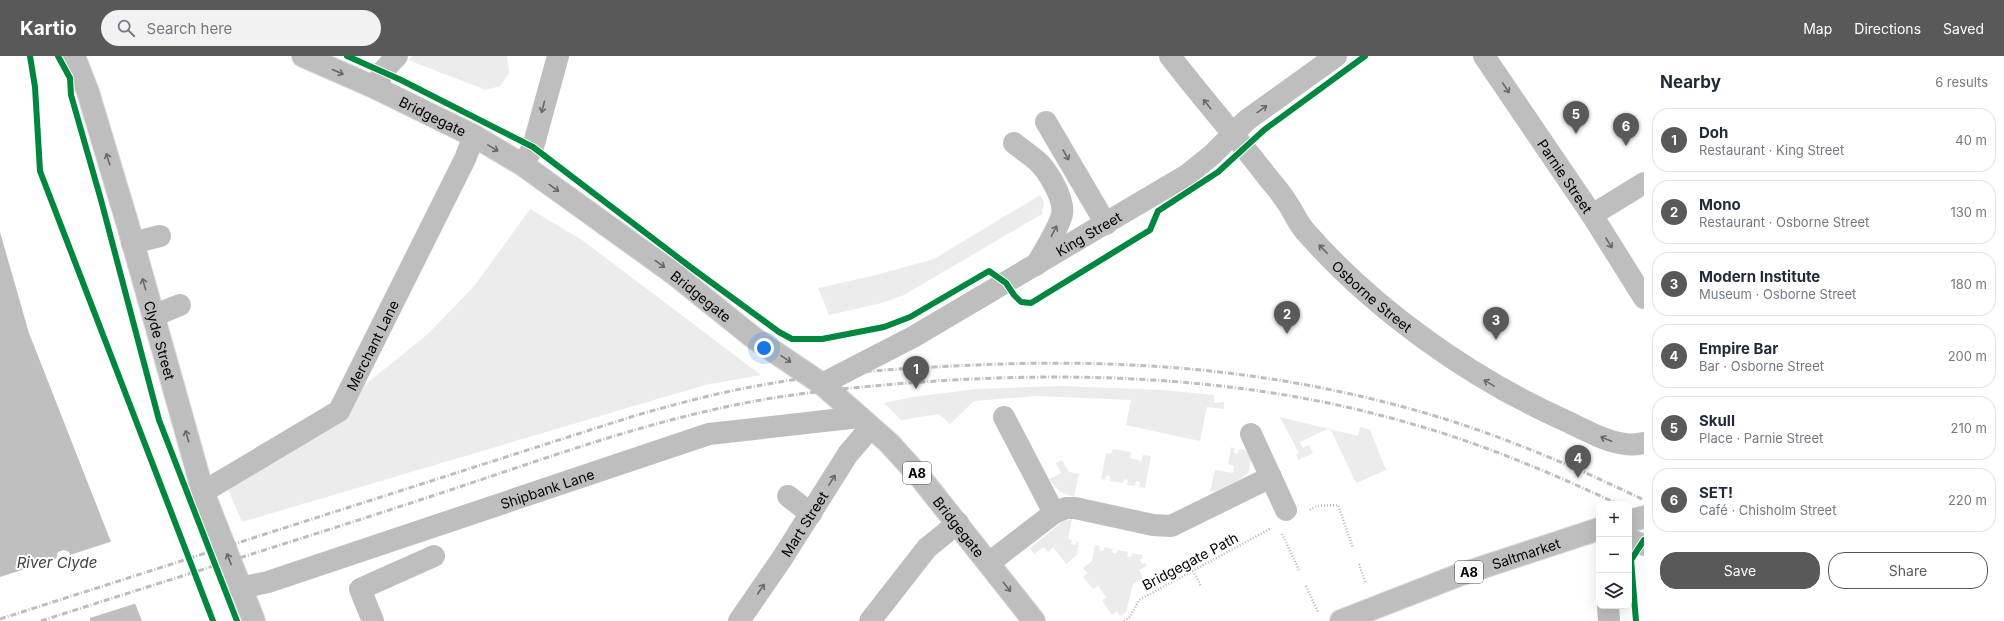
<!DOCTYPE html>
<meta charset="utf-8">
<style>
:root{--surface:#fff;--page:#f2f2f3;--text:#1f2937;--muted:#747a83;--line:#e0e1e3;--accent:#595959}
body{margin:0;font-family:Inter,sans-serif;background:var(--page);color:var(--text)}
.controls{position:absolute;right:12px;bottom:12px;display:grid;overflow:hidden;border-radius:8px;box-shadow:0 4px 16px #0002}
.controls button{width:36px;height:36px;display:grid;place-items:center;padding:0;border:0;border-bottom:1px solid var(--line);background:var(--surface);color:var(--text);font:20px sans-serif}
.you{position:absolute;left:764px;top:292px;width:14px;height:14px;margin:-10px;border:3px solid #fff;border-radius:50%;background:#1a73e8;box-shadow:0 0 0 6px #1a73e833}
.badge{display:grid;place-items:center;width:26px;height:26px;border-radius:50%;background:var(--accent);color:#fff;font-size:13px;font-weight:700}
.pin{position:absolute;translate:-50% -33px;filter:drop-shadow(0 1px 2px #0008)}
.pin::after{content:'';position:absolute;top:21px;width:14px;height:12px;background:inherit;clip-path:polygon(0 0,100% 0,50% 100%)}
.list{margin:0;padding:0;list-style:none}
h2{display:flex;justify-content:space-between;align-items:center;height:52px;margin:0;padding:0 16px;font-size:17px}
h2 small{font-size:13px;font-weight:400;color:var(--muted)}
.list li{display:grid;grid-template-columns:26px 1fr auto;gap:12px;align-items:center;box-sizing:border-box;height:64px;margin:0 8px 8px;padding:0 8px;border:1px solid var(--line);border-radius:16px}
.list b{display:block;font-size:15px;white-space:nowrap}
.list p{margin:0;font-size:13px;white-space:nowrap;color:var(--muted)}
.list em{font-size:13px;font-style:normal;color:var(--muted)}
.actions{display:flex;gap:8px;padding:12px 16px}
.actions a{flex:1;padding:9px 0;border:1px solid var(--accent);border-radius:16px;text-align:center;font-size:14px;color:var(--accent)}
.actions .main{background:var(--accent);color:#fff}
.icon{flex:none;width:22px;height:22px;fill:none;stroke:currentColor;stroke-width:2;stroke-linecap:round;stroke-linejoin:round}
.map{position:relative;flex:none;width:1644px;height:565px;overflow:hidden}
header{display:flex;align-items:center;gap:24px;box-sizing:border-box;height:56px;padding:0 20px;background:var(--accent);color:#fff}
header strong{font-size:19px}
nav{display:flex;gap:22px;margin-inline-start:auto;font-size:14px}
.search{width:280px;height:36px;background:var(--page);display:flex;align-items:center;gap:10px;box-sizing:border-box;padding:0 14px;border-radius:22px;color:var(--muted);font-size:15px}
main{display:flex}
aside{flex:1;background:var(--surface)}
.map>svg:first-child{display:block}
.green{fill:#ececec}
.water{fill:#bfbfbf}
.pier{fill:#fff}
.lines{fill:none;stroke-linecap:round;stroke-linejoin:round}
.major-casing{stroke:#dbdbdb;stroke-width:24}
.path{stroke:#b9b9b9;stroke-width:2.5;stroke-dasharray:1 2;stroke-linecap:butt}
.minor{stroke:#bebebe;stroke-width:22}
.major{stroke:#bebebe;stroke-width:22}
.rail{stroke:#bebebe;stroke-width:3;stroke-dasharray:6 2 1 2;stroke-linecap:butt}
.cycleway-casing{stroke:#fff;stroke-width:8}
.cycleway{stroke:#00873e;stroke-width:6}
.oneway{stroke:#686868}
.labels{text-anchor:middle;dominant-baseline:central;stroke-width:4;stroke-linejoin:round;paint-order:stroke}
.shield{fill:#fff;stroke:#4c4c4c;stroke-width:1}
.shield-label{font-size:13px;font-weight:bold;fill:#000}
.street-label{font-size:14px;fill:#000;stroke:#fff}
.water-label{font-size:15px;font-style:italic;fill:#444;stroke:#fff}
</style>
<header>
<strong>Kartio</strong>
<div class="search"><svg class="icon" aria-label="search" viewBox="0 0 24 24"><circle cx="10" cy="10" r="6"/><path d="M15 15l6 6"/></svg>Search here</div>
<nav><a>Map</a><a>Directions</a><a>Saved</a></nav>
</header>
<main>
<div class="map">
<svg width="1644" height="565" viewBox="0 0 1644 565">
<rect width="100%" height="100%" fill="#fff"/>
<path class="green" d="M 413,0 L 507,0 L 509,17 L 500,30 L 486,34 L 408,4 Z
M 1040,139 L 1044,146 L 1042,158 L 904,239 L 882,247 L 829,259 L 818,232 L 876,219 L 934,203 Z
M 530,153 L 582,184 L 761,319 L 705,329 L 242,466 L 228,433 L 361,332 L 428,278 L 475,229 Z
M 1062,330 L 1163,334 L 1214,339 L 1214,347 L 1224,346 L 1224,353 L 1207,351 L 1200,385 L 1126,369 L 1131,344 L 1037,340 L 974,345 L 950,368 L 939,358 L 901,364 L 884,347 L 912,341 L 977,333 Z
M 1280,361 L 1358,380 L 1360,371 L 1370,374 L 1386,414 L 1356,427 L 1330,372 L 1300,386 L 1303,392 L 1309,389 L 1313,397 L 1298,404 L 1296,399 L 1299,397 Z
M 1231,391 L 1234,392 L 1234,397 L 1238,398 L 1239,393 L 1248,395 L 1251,404 L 1249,416 L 1239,424 L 1215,436 L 1210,435 L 1215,414 L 1233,417 L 1234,410 L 1228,408 Z
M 1113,393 L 1131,396 L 1130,402 L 1141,405 L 1143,399 L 1151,400 L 1145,432 L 1139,431 L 1140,426 L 1136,425 L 1135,430 L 1127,429 L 1128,424 L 1124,423 L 1123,427 L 1110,425 L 1110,420 L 1106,419 L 1105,424 L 1101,423 L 1106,397 L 1111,398 Z
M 1062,404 L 1069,416 L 1079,418 L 1074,441 L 1060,436 L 1049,423 L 1061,417 L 1056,407 Z
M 1072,463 L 1068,483 L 1072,484 L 1071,488 L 1076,489 L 1076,485 L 1079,486 L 1077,499 L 1066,508 L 1053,491 L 1048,496 L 1044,491 L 1034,498 L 1030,492 L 1062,466 Z
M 1095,489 L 1100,490 L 1099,494 L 1103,495 L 1105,491 L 1113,493 L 1112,496 L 1116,498 L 1118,494 L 1128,496 L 1127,500 L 1131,501 L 1132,497 L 1142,499 L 1143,502 L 1140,504 L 1142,508 L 1145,507 L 1147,510 L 1139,514 L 1143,523 L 1133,528 L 1126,556 L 1120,560 L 1117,555 L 1112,559 L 1102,545 L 1106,541 L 1098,530 L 1093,533 L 1083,521 L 1088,517 L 1083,512 L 1092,505 Z"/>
<path class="water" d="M 0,176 L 29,277 L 142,565 L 0,565 Z"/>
<path class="pier" d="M 113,485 L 137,547 L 90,562 L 90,565 L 0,565 L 0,521 L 56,503 L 58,496 L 64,494 L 69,496 L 70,499 Z"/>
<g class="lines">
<defs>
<g id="major">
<path id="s7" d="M 74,0 L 88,36 L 127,166 L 203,436 L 254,565"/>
<path id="s8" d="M 303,0 L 376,32 L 474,80 L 523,109 L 673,217 L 754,282 L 822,328 L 889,387 L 920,421 L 1034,565"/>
<path d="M 1629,465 L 1644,461"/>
<path id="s9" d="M 1341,565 L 1459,519 L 1599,473"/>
</g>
</defs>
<use href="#major" class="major-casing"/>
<path class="path" d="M 1310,454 L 1317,450 L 1338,449 L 1353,492
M 1282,478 L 1299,514
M 1359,508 L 1366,528
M 1193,515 L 1201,530
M 1306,530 L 1318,556
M 1124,565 L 1130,561 L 1139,544 L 1270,473"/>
<g class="minor">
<path id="s1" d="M 1170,0 C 1202,42 1237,81 1269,123 C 1276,131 1283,140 1288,148 C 1294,157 1298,167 1305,175 C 1373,253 1470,322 1564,364 C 1588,375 1617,394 1644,387"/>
<path id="s2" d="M 1484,0 L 1592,159 L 1644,242"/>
<path d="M 376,32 L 383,15 L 397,0"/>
<path d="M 1046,66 L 1106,168"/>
<path d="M 1014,87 C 1021,93 1029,98 1036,104 C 1047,113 1065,143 1062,158 C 1060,170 1043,197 1036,209"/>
<path d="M 523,109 L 533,91 L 558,0"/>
<path d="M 1592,159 L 1644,127"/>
<path d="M 132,187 L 160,180"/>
<path d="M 153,260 L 180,249"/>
<path id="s3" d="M 822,328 L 913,281 L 1187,119 L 1213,98 L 1247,64 L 1336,0"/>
<path d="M 1004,361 L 1054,457"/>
<path d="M 1251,378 L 1286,454"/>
<path id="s4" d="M 203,436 L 339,355 L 465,103 L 474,80"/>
<path d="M 788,440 L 811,458"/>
<path d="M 1629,483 L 1644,489"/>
<path d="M 989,507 L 1054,457 L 1066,452 L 1075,452 L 1153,469 L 1171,470 L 1271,421"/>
<path id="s5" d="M 240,532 L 268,526 L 709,378 L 860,361"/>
<path d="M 1608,550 L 1609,565"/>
<path d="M 373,565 L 360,533 L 434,500"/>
<path id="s6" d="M 739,565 L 783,501 L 848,398 L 871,371"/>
<path d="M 870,565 L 927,492 L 958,467"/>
</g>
<use href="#major" class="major"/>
<path class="rail" d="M 1629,453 L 1644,460
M 0,563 L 637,359 C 680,347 724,335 768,328 C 829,317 892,313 954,310 C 1105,302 1246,310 1392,348 C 1479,370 1563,405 1644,444
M 41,565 C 171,523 302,483 432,440 C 527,409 623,373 721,352 C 783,338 845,332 908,327 C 1076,314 1249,320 1412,368 C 1483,388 1551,417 1618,448"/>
<defs>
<path id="cycleway" d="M 30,0 L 35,31 L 40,115 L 213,565
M 58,0 L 70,22 L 71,39 L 101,144 L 159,364 L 237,565
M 347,0 L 401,24 L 533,91 L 693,213 L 779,276 L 792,283 L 822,283 L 884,271 L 910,261 L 989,215 L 1006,227 L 1014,239 L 1021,246 L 1031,247 L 1150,174 L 1158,155 L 1218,116 L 1264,74 L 1365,0
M 1636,565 L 1631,504 L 1644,484"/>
</defs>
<use href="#cycleway" class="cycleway-casing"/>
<use href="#cycleway" class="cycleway"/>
</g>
<defs><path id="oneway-shaft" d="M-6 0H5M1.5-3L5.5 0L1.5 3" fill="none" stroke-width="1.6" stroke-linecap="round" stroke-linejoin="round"/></defs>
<g class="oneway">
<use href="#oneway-shaft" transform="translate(338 16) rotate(24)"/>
<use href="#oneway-shaft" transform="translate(1506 32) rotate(56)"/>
<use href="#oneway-shaft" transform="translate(1207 48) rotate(-129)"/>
<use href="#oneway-shaft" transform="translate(543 51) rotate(105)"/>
<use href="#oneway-shaft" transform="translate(1262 53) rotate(-36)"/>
<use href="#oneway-shaft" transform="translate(493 92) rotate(31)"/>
<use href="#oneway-shaft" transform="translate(1066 99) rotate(60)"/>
<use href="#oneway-shaft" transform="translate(108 103) rotate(-107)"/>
<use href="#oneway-shaft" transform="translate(554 132) rotate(36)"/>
<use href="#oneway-shaft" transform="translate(1054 175) rotate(-62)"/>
<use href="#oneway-shaft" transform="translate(1609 187) rotate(58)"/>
<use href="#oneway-shaft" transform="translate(1323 193) rotate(-134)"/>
<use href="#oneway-shaft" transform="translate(660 208) rotate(36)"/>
<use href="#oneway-shaft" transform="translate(144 228) rotate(-106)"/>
<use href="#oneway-shaft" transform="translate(786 303) rotate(34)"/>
<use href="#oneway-shaft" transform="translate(1489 327) rotate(-149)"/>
<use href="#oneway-shaft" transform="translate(187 380) rotate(-106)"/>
<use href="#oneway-shaft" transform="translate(1606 383) rotate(-158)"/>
<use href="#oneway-shaft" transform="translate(832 424) rotate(-58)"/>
<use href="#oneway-shaft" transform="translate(229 503) rotate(-111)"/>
<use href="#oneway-shaft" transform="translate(1007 531) rotate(52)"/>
<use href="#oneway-shaft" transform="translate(761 533) rotate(-56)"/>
</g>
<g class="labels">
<g class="shield">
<rect x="903" y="406" width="28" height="22" rx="3"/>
<rect x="1455" y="505" width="28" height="22" rx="3"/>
</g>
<g class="shield-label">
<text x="917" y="417">A8</text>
<text x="1469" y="516">A8</text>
</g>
<g class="street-label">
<text stroke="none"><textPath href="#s8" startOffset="143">Bridgegate</textPath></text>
<text stroke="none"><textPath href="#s2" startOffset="145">Parnie Street</textPath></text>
<text stroke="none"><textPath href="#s3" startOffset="306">King Street</textPath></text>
<text stroke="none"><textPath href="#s1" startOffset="315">Osborne Street</textPath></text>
<text stroke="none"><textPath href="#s8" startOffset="467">Bridgegate</textPath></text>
<text stroke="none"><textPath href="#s7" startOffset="297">Clyde Street</textPath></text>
<text stroke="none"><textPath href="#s4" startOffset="232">Merchant Lane</textPath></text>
<text stroke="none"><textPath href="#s5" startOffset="323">Shipbank Lane</textPath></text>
<text stroke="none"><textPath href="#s6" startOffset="117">Mart Street</textPath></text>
<text stroke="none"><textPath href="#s8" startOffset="815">Bridgegate</textPath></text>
<text stroke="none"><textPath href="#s9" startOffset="197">Saltmarket</textPath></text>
<text transform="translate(1190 505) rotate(-28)">Bridgegate Path</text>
</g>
<g class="water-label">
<text x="57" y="506">River Clyde</text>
</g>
</g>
</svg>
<div class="controls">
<button>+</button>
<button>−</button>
<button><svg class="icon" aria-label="layers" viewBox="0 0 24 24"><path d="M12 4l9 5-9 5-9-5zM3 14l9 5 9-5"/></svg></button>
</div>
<div class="you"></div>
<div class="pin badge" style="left:916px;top:333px">1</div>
<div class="pin badge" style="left:1287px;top:278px">2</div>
<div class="pin badge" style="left:1496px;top:284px">3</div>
<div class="pin badge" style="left:1578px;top:422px">4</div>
<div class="pin badge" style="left:1576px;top:78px">5</div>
<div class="pin badge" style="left:1626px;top:90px">6</div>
</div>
<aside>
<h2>Nearby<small>6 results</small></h2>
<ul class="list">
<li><span class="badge">1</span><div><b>Doh</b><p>Restaurant · King Street</p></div><em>40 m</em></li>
<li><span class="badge">2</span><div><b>Mono</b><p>Restaurant · Osborne Street</p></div><em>130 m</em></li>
<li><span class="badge">3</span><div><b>Modern Institute</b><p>Museum · Osborne Street</p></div><em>180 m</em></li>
<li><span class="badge">4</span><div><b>Empire Bar</b><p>Bar · Osborne Street</p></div><em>200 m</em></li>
<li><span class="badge">5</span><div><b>Skull</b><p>Place · Parnie Street</p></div><em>210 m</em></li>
<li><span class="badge">6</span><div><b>SET!</b><p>Café · Chisholm Street</p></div><em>220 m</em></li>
</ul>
<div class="actions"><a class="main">Save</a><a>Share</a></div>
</aside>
</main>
